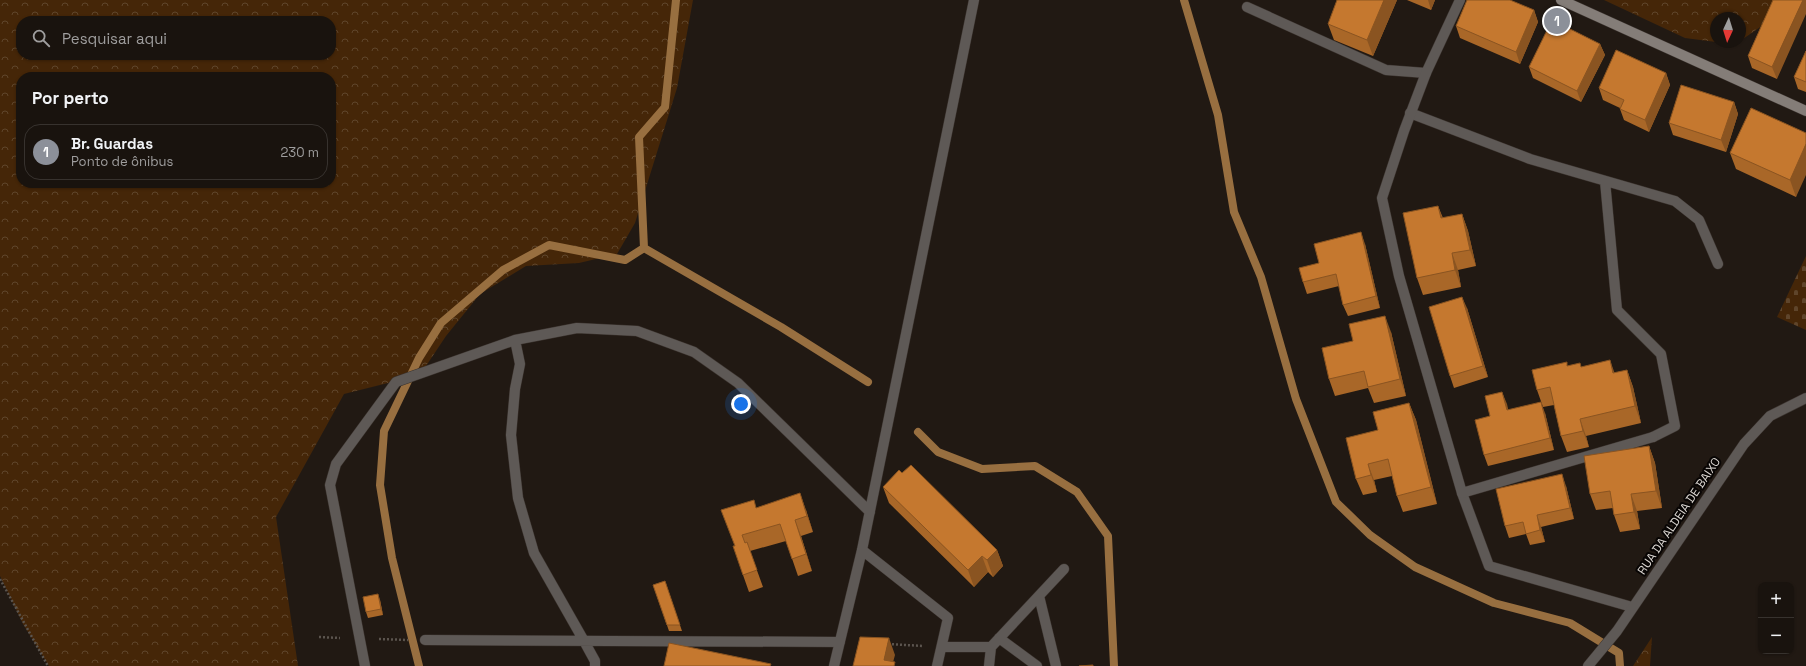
<!DOCTYPE html>
<html lang="pt">
<meta charset="utf-8">
<style>
:root{--surface:#19130e;--page:#221c17;--text:#f1f3f6;--muted:#9f9e9e;--line:#37322e;--accent:#8c9099}
body{margin:0;font-family:"Space Grotesk",sans-serif;background:var(--page);color:var(--text)}
.controls{position:absolute;right:12px;bottom:12px;display:grid;overflow:hidden;border-radius:8px;box-shadow:0 1px 3px #0004}
.controls button{width:36px;height:36px;display:grid;place-items:center;padding:0;border:0;border-bottom:1px solid var(--line);background:var(--surface);color:var(--text);font:20px sans-serif}
.compass{position:absolute;left:1710px;top:12px;width:36px;height:36px;border-radius:50%;background:var(--surface);box-shadow:0 1px 3px #0004;rotate:184deg}
.you{position:absolute;left:741px;top:404px;width:14px;height:14px;margin:-10px;border:3px solid #fff;border-radius:50%;background:#1a73e8;box-shadow:0 0 0 6px #1a73e833}
.badge{display:grid;place-items:center;width:26px;height:26px;border-radius:50%;background:var(--accent);color:#fff;font-size:13px;font-weight:700}
.pin{position:absolute;translate:-50% -50%;border:2px solid #fff;box-shadow:0 1px 4px #0006}
.list{margin:0;padding:0;list-style:none}
h2{display:flex;justify-content:space-between;align-items:center;height:52px;margin:0;padding:0 16px;font-size:17px}
h2 small{font-size:13px;font-weight:400;color:var(--muted)}
.list li{display:grid;grid-template-columns:26px 1fr auto;gap:12px;align-items:center;box-sizing:border-box;height:56px;margin:0 8px 8px;padding:0 8px;border:1px solid var(--line);border-radius:16px}
.list b{display:block;font-size:15px;white-space:nowrap}
.list p{margin:0;font-size:13px;white-space:nowrap;color:var(--muted)}
.list em{font-size:13px;font-style:normal;color:var(--muted)}
.icon{flex:none;width:22px;height:22px;fill:none;stroke:currentColor;stroke-width:2;stroke-linecap:round;stroke-linejoin:round}
.map{position:relative;flex:none;width:1806px;height:666px;overflow:hidden}
.search{position:absolute;background:var(--surface);box-shadow:0 1px 3px #0004;left:16px;top:16px;width:320px;height:44px;display:flex;align-items:center;gap:10px;box-sizing:border-box;padding:0 14px;border-radius:16px;color:var(--muted);font-size:15px}
.panel{position:absolute;background:var(--surface);box-shadow:0 1px 3px #0004;left:16px;top:72px;width:320px;height:116px;border-radius:16px}
.map>svg:first-child{display:block}
.forest{fill:url(#forest-crowns);fill-rule:evenodd}
.cemetery{fill:url(#cemetery-stones)}
.lines{fill:none;stroke-linecap:round;stroke-linejoin:round}
.stream{stroke:#986f40;stroke-width:8}
.service-casing{stroke:#3b332e;stroke-width:11}
.minor-casing{stroke:#3b332e;stroke-width:11}
.secondary-casing{stroke:#3b332e;stroke-width:11}
.path{stroke:#5b544e;stroke-width:2.5;stroke-dasharray:2 2;stroke-linecap:butt}
.service{stroke:#5e5956;stroke-width:10}
.minor{stroke:#5e5956;stroke-width:10}
.secondary{stroke:#847d78;stroke-width:10}
.wall{fill:#a96728}
.shaded-wall{fill:#8a5421}
.building{fill:#c5782f;stroke:#8a5421}
.labels{text-anchor:middle;dominant-baseline:central;stroke-width:4;stroke-linejoin:round;paint-order:stroke}
.street-label{font-size:12px;fill:#dbd6d1;stroke:#080504}
</style>
<div class="map">
<svg width="1806" height="666" viewBox="0 0 1806 666">
<defs>
<pattern id="forest-crowns" width="20" height="18" patternUnits="userSpaceOnUse"><rect width="20" height="18" fill="#452608"/><path d="M2 6a3 3 0 1 1 6 0M12 15a3 3 0 1 1 6 0" fill="none" stroke="#5f452b"/></pattern>
<pattern id="cemetery-stones" width="16" height="16" patternUnits="userSpaceOnUse"><rect width="16" height="16" fill="#452608"/><path d="M2 7V4a2 2 0 0 1 4 0v3zM10 15v-3a2 2 0 0 1 4 0v3z" fill="#5f452b"/></pattern>
</defs>
<rect width="100%" height="100%" fill="#211913"/>
<path class="forest" d="M 0,0 L 693,0 L 677,88 L 635,223 L 617,254 L 579,263 L 526,266 L 480,294 L 446,336 L 420,375 L 344,394 L 276,517 L 298,666 L 49,666 L 23,624 L 0,576 ZM 21,21 L 331,21 L 331,55 L 21,55 ZM 21,77 L 331,77 L 331,183 L 21,183 Z
M 1604,0 L 1782,0 L 1769,21 L 1740,41 L 1740,18 L 1716,18 L 1716,42 L 1685,38 Z
M 1652,637 L 1650,666 L 1633,666 Z"/>
<path class="cemetery" d="M 1806,256 L 1806,330 L 1777,317 Z"/>
<g class="lines">
<path class="stream" d="M 676,0 L 665,107 L 639,137 L 644,248 L 781,327 L 868,382
M 1184,0 L 1218,115 L 1234,212 L 1261,277 L 1296,399 L 1336,502 L 1370,535 L 1415,567 L 1494,603 L 1570,623 L 1619,653 L 1620,666
M 918,432 L 938,452 L 982,469 L 1035,466 L 1077,492 L 1108,536 L 1114,666
M 419,666 L 392,558 L 380,485 L 384,431 L 419,358 L 441,323 L 503,270 L 549,245 L 625,260 L 644,248"/>
<defs>
<path id="service" d="M 1247,7 L 1386,70 L 1426,73
M 1410,113 L 1530,159 L 1675,201 L 1699,220 L 1718,264
M 1605,181 L 1617,310 L 1661,354 L 1675,426 L 1653,437
M 515,340 L 520,364 L 515,389 L 511,435 L 518,498 L 534,553 L 584,641 L 595,661 L 595,666
M 1462,493 L 1489,566 L 1632,607
M 862,550 L 948,618 L 937,666
M 1039,596 L 1056,666
M 999,638 L 1037,666
M 425,640 L 840,642
M 942,647 L 991,647 L 1064,569
M 365,666 L 330,485 L 336,464 L 396,382 L 515,340 L 577,328 L 637,331 L 694,352 L 738,383 L 870,512
M 834,666 L 862,550 L 974,0
M 989,666 L 991,647"/>
<path id="minor" d="M 1460,0 L 1426,73 L 1404,131 L 1382,198 L 1399,276 L 1462,493 L 1653,437
M 1588,666 L 1617,631 L 1744,444 L 1770,416 L 1806,398"/>
<path id="secondary" d="M 1561,0 L 1806,111"/>
</defs>
<use href="#service" class="service-casing"/>
<use href="#minor" class="minor-casing"/>
<use href="#secondary" class="secondary-casing"/>
<path class="path" d="M 0,579 L 48,666
M 319,637 L 340,638
M 379,639 L 408,640
M 888,644 L 923,646"/>
<use href="#service" class="service"/>
<use href="#minor" class="minor"/>
<use href="#secondary" class="secondary"/>
</g>
<path class="wall" d="M 1397,0 L 1373,56 L 1334,40 L 1328,24 Z
M 1407,0 L 1435,0 L 1431,10 Z
M 1773,0 L 1777,79 L 1752,68 L 1748,56 Z
M 1534,10 L 1538,22 L 1520,64 L 1460,38 L 1456,26 Z
M 1600,44 L 1605,55 L 1581,102 L 1533,78 L 1529,67 Z
M 1806,51 L 1806,92 L 1798,89 L 1794,77 Z
M 1666,73 L 1670,85 L 1649,132 L 1624,120 L 1620,109 L 1620,108 L 1603,100 L 1599,88 Z
M 1734,102 L 1738,114 L 1726,152 L 1673,135 L 1669,123 Z
M 1806,133 L 1796,197 L 1736,169 L 1730,153 Z
M 1438,206 L 1443,218 L 1462,214 L 1468,231 L 1476,266 L 1458,270 L 1461,287 L 1423,295 L 1417,278 Z
M 1365,244 L 1380,308 L 1348,316 L 1343,305 L 1339,286 L 1307,294 L 1303,282 L 1319,263 Z
M 1467,308 L 1488,377 L 1454,388 L 1450,376 Z
M 1391,332 L 1406,396 L 1374,403 L 1368,388 L 1335,396 L 1329,379 Z
M 1568,366 L 1581,367 L 1614,373 L 1627,370 L 1633,387 L 1641,423 L 1586,436 L 1589,447 L 1567,452 L 1561,436 L 1554,405 L 1543,407 L 1537,390 Z
M 1502,392 L 1508,410 L 1545,413 L 1554,450 L 1488,466 L 1484,455 L 1490,416 Z
M 1409,403 L 1416,420 L 1437,504 L 1403,512 L 1397,496 L 1392,476 L 1374,480 L 1377,492 L 1363,495 L 1356,479 L 1378,430 Z
M 1649,446 L 1655,463 L 1662,508 L 1637,511 L 1640,529 L 1620,532 L 1614,515 L 1613,508 L 1596,510 L 1590,494 Z
M 902,473 L 997,550 L 1003,566 L 993,577 L 988,572 L 974,587 L 889,503 L 883,487 Z
M 1566,486 L 1574,519 L 1541,527 L 1545,542 L 1530,545 L 1526,534 L 1509,538 L 1505,526 Z
M 756,508 L 806,510 L 813,532 L 801,536 L 812,571 L 798,576 L 786,541 L 750,551 L 763,587 L 749,592 L 743,575 L 735,546 Z
M 665,581 L 682,631 L 669,631 L 653,585 Z
M 380,600 L 383,615 L 368,618 L 366,612 Z"/>
<path class="shaded-wall" d="M 1384,0 L 1397,0 L 1373,56 L 1367,40 Z
M 1428,0 L 1435,0 L 1431,10 Z
M 1803,0 L 1806,0 L 1806,14 L 1777,79 L 1772,67 Z
M 1534,10 L 1538,22 L 1520,64 L 1516,52 Z
M 1600,44 L 1605,55 L 1581,102 L 1577,91 Z
M 1666,73 L 1670,85 L 1649,132 L 1645,120 Z
M 1734,102 L 1738,114 L 1726,152 L 1721,140 Z
M 1806,144 L 1806,175 L 1796,197 L 1790,180 Z
M 1438,206 L 1444,223 L 1441,218 Z
M 1462,214 L 1468,231 L 1476,266 L 1470,250 Z
M 1361,232 L 1365,244 L 1380,308 L 1376,296 Z
M 1452,253 L 1458,270 L 1461,287 L 1455,270 Z
M 1462,297 L 1467,308 L 1488,377 L 1483,366 Z
M 1385,316 L 1391,332 L 1406,396 L 1400,379 Z
M 1610,360 L 1616,377 L 1613,373 Z
M 1627,370 L 1633,387 L 1641,423 L 1635,406 Z
M 1502,392 L 1507,404 L 1511,422 L 1507,410 Z
M 1541,402 L 1545,413 L 1554,450 L 1550,438 Z
M 1409,403 L 1416,420 L 1437,504 L 1431,487 Z
M 1580,419 L 1586,436 L 1589,447 L 1583,431 Z
M 1649,446 L 1655,463 L 1662,508 L 1656,491 Z
M 1368,464 L 1374,480 L 1377,492 L 1371,475 Z
M 1562,474 L 1566,486 L 1574,519 L 1570,508 Z
M 800,493 L 806,510 L 813,532 L 807,516 Z
M 1631,494 L 1637,511 L 1640,529 L 1634,512 Z
M 1537,515 L 1541,527 L 1545,542 L 1540,530 Z
M 795,520 L 801,536 L 812,571 L 806,554 Z
M 997,550 L 1003,566 L 993,577 L 987,560 Z
M 982,556 L 988,572 L 974,587 L 968,570 Z
M 378,594 L 380,600 L 383,615 L 381,609 Z
M 889,638 L 895,655 L 892,666 L 884,660 Z"/>
<path class="building" d="M 1337,0 L 1384,0 L 1367,40 L 1328,24 Z
M 1467,0 L 1510,0 L 1534,10 L 1516,52 L 1456,26 Z
M 1773,0 L 1803,0 L 1772,67 L 1748,56 Z
M 1552,20 L 1600,44 L 1577,91 L 1529,67 Z
M 1616,50 L 1666,73 L 1645,120 L 1620,109 L 1624,100 L 1599,88 Z
M 1806,51 L 1806,82 L 1794,77 Z
M 1681,85 L 1734,102 L 1721,140 L 1669,123 Z
M 1751,108 L 1806,133 L 1806,144 L 1790,180 L 1730,153 Z
M 1438,206 L 1441,218 L 1462,214 L 1470,250 L 1452,253 L 1455,270 L 1417,278 L 1403,213 Z
M 1361,232 L 1376,296 L 1343,305 L 1336,274 L 1303,282 L 1299,268 L 1319,263 L 1314,244 Z
M 1462,297 L 1483,366 L 1450,376 L 1429,307 Z
M 1385,316 L 1400,379 L 1368,387 L 1364,371 L 1329,379 L 1322,348 L 1353,341 L 1349,324 Z
M 1610,360 L 1613,373 L 1627,370 L 1635,406 L 1580,419 L 1583,431 L 1561,436 L 1550,387 L 1537,390 L 1532,370 L 1567,362 L 1567,366 L 1580,363 L 1581,367 Z
M 1502,392 L 1507,410 L 1541,402 L 1550,438 L 1484,455 L 1475,420 L 1490,416 L 1485,396 Z
M 1409,403 L 1431,487 L 1397,496 L 1388,459 L 1368,464 L 1371,475 L 1356,479 L 1346,438 L 1378,430 L 1373,412 Z
M 1649,446 L 1656,491 L 1631,494 L 1634,512 L 1614,515 L 1610,491 L 1590,494 L 1584,456 Z
M 911,465 L 997,550 L 987,560 L 982,556 L 968,570 L 883,487 L 899,470 L 902,473 Z
M 1562,474 L 1570,508 L 1537,515 L 1540,530 L 1526,534 L 1523,522 L 1505,526 L 1496,489 Z
M 800,493 L 807,516 L 795,520 L 806,554 L 792,559 L 780,524 L 742,535 L 745,543 L 747,542 L 757,570 L 743,575 L 733,546 L 735,546 L 721,510 L 754,500 L 756,508 Z
M 665,581 L 680,625 L 667,625 L 653,585 Z
M 378,594 L 381,609 L 366,612 L 363,597 Z
M 860,637 L 889,638 L 884,660 L 895,662 L 894,666 L 853,666 Z
M 669,643 L 771,664 L 770,666 L 664,666 Z
M 1093,665 L 1093,666 L 1079,666 Z"/>
<g class="labels">
<g class="street-label">
<text transform="translate(1679 516) rotate(-56)">RUA DA ALDEIA DE BAIXO</text>
</g>
</g>
</svg>
<div class="controls">
<button>+</button>
<button>−</button>
</div>
<svg class="compass" viewBox="-18 -18 36 36"><path d="M0-13l5 13h-10z" fill="#e53935"/><path d="M0 13l5-13h-10z" fill="#9f9e9e"/></svg>
<div class="you"></div>
<div class="pin badge" style="left:1557px;top:21px">1</div>
<div class="search"><svg class="icon" aria-label="search" viewBox="0 0 24 24"><circle cx="10" cy="10" r="6"/><path d="M15 15l6 6"/></svg>Pesquisar aqui</div>
<section class="panel">
<h2>Por perto<small></small></h2>
<ul class="list">
<li><span class="badge">1</span><div><b>Br. Guardas</b><p>Ponto de ônibus</p></div><em>230 m</em></li>
</ul>
</section>
</div>
